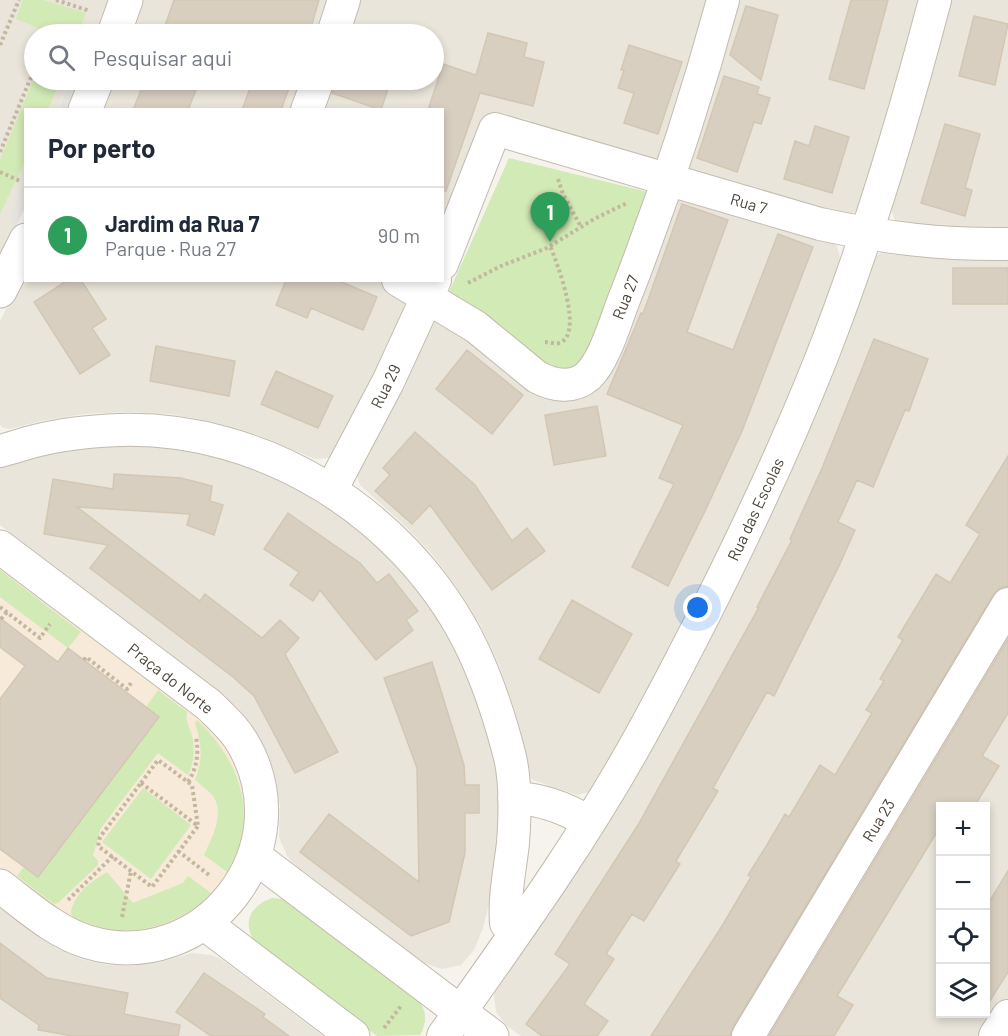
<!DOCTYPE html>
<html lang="pt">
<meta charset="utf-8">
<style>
:root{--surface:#fff;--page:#f6f6f7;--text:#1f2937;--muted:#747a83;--line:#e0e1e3;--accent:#fc3f1d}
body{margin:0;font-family:Barlow,sans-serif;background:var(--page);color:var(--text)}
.controls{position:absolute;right:18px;bottom:18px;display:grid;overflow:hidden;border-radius:0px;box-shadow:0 3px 9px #0003}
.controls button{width:54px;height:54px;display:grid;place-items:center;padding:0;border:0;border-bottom:2px solid var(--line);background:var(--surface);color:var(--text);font:30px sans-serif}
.you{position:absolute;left:698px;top:608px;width:21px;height:21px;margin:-15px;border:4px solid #fff;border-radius:50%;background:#1a73e8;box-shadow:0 0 0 9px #1a73e833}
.badge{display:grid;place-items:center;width:39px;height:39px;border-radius:50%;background:var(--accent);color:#fff;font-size:20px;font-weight:700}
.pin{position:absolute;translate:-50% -50px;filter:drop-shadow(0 2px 3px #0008)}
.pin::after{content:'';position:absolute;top:32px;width:21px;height:18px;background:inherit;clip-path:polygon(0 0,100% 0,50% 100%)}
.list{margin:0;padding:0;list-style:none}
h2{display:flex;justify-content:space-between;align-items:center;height:78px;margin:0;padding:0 24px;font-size:26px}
h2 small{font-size:20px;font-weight:400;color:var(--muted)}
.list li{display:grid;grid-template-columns:39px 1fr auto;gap:18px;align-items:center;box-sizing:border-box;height:96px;padding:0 24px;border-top:2px solid var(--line)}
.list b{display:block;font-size:22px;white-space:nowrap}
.list p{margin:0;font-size:20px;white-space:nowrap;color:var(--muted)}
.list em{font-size:20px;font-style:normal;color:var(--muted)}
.icon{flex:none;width:33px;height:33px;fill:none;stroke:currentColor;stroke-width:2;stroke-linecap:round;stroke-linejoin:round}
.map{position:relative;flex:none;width:1008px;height:1036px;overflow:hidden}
.search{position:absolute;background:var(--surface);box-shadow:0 3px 9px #0003;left:24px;top:24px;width:420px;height:66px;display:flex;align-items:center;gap:15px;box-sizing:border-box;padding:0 21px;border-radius:33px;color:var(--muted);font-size:22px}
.panel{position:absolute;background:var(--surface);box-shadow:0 3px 9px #0003;left:24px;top:108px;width:420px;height:174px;border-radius:0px}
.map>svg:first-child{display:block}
.residential{fill:#eae5da;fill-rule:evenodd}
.commercial{fill:#f7ead8}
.green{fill:#d2eab5}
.parking{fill:#e5e3e0}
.building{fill:#d8cfc1;stroke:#d3c7b4;stroke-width:1.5}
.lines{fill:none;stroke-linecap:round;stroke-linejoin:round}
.minor-casing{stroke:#c2bbae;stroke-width:34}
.tertiary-casing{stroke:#c2bbae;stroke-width:35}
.path{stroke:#c4b79f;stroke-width:4;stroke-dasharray:3 3;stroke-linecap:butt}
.minor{stroke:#fff;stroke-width:32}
.tertiary{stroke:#fff;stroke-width:33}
.labels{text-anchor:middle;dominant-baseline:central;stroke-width:6;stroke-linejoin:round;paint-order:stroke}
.street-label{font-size:16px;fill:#4b4439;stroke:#fff}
</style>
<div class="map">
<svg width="1008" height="1036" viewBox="0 0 1008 1036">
<rect width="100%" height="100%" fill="#f6f3ec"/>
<path class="residential" d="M 0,0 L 112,0 L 99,34 L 34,34 L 34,80 L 70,80 L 58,109 L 26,110 L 25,182 L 22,190 L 15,229 L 0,259 Z
M 142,0 L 337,0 L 326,34 L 129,34 Z
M 351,0 L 716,0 L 666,162 L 532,131 L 532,122 L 529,120 L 496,112 L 493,115 L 443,247 L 442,110 L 314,110 L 324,80 L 434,80 L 434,34 L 340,34 Z
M 730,0 L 922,0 L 863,202 L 857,210 L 849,216 L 684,171 Z
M 949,0 L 1008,0 L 1008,237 L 902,228 L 895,221 L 892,212 L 891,202 Z
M 113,80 L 311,80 L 300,109 L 100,110 Z
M 671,197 L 832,239 L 837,246 L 841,262 L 805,361 L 728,539 L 639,711 L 590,792 L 577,795 L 533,780 L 527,775 L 513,706 L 499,665 L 481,626 L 458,589 L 432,554 L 402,523 L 360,485 L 357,476 L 356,467 L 428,317 L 572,391 Z
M 1008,250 L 1008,592 L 740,1036 L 521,1036 L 506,1025 L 496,1012 L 494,996 L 496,988 L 870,263 L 882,251 Z
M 25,272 L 26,280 L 383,281 L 414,301 L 331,458 L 315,459 L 255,434 L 213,422 L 170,414 L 127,412 L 84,414 L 41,421 L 10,429 L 3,428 L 0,425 L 0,321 Z
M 160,440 L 281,473 L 385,543 L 460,644 L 497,763 L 501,805 L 493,888 L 483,928 L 474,950 L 461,965 L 442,969 L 424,963 L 293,863 L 287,856 L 279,837 L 280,806 L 276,779 L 268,754 L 255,730 L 239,709 L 219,691 L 0,525 L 0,461 L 35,450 Z
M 1008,617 L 1008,1004 L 988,1036 L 756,1036 ZM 940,806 L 986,806 L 986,1014 L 940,1014 Z
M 0,908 L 56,948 L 81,959 L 107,965 L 134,966 L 160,962 L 192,953 L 212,955 L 221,959 L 323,1036 L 0,1036 Z"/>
<path class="commercial" d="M 0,558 L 220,728 L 253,813 L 220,898 L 161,934 L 91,934 L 0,875 Z"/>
<path class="green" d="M 23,0 L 43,0 L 86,13 L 78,34 L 53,34 L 16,19 Z
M 34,78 L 34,80 L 61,80 L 48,109 L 26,110 L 25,161 L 0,214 L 0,160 Z
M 509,158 L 648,192 L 588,349 L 579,362 L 568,371 L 548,369 L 449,292 Z
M 0,570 L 81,632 L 68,648 L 0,597 Z
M 158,690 L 187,712 C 185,722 190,727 192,736 C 195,748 194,764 188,775 L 158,753 L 101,828 L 93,855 L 98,861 L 98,865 L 58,903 L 54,904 L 17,876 L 24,867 L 38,877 L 159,717 L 146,707 Z
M 197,720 C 240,760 261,818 227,872 L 204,855 C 212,838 225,813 213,796 C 208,790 201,785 195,780 C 203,760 202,744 195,723 Z
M 143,788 L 191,825 L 151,879 L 102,842 Z
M 107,872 L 133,903 L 183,883 L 188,876 L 211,893 C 189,917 151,933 118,930 C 102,929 88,923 73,918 L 71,912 C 75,892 91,882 107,872 Z
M 272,898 L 283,899 L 292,904 L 415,997 C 427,1009 428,1020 420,1035 L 377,1036 L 259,947 C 241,927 247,907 272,898 Z"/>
<path class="parking" d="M 70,80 L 82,80 L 70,109 L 58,110 Z
M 25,182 L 25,208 L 15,229 L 10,214 Z"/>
<path class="building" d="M 174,0 L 319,0 L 309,34 L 162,34 Z
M 851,0 L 888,0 L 864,89 L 829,79 Z
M 746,6 L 778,15 L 761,80 L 730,55 Z
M 974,16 L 1008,24 L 995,85 L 959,76 Z
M 488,33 L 527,43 L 524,57 L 544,62 L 533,106 L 480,93 L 446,191 L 442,190 L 442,110 L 428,110 L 443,64 L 476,75 Z
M 629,45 L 682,62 L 658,134 L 624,123 L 634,93 L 618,88 L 624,70 L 621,70 Z
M 724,76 L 759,87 L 757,94 L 770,98 L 761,124 L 754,122 L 737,172 L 697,158 Z
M 145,80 L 200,80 L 188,110 L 133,110 Z
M 253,80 L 292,80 L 281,110 L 242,110 Z
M 336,80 L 391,80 L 381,110 L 332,93 Z
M 945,124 L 980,134 L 965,188 L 972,190 L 965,216 L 921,203 Z
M 815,126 L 849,137 L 832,193 L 784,179 L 795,141 L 809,146 Z
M 682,204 L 728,220 L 687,332 L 733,350 L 778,234 L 813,247 L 742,431 L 705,511 L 668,586 L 632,567 L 674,484 L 659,478 L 683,425 L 607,394 L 641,313 L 643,314 Z
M 953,268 L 1008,268 L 1008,304 L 953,304 Z
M 68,280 L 81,280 L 106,319 L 92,328 L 110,355 L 80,374 L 34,302 Z
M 286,280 L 337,280 L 377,297 L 363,330 L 311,308 L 307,318 L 276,305 Z
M 874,339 L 928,359 L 909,411 L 905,410 L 873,487 L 857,480 L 838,522 L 855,530 L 839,566 L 774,696 L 767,692 L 713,788 L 718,791 L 676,861 L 680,864 L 644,921 L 632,914 L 606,954 L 614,959 L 584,1004 L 608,1021 L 597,1036 L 542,1036 L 526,1024 L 570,964 L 555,954 L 638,825 L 759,607 L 757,607 L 792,540 L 790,539 L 823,466 Z
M 156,346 L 235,361 L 229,396 L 150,381 Z
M 467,350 L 523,395 L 492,434 L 436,389 Z
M 276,371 L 333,396 L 318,428 L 261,404 Z
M 597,406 L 606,456 L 554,465 L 545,415 Z
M 415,432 L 475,485 L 512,541 L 527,528 L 545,551 L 492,590 L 430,505 L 412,524 L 375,491 L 390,475 L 383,468 Z
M 1008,456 L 1008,586 L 999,589 L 993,595 L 733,1027 L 730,1036 L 651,1036 L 722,926 L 751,877 L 748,875 L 767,845 L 785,814 L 789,817 L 820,765 L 835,775 L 872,713 L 866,710 L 884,681 L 880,679 L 903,640 L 898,637 L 936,574 L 950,583 L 980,534 L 966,525 Z
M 114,474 L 181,478 L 212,486 L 210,501 L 223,505 L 214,535 L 187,525 L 190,514 L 77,507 L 200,601 L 205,594 L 262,638 L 280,620 L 299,638 L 285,654 L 338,752 L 295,773 L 254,696 L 233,677 L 90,568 L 108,545 L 44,534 L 53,479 L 113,489 Z
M 288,513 L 360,563 L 377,583 L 389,574 L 418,611 L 406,620 L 413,630 L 376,660 L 320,590 L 313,601 L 290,585 L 299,572 L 264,549 Z
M 572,600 L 632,634 L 599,693 L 539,659 Z
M 0,618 L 58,662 L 68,648 L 159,717 L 38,877 L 0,849 L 0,699 L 25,666 L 0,647 Z
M 1008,639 L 1008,713 L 982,756 L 999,766 L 974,807 L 940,807 L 940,827 L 837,996 L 853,1005 L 834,1036 L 769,1036 Z
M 432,662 L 464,765 L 465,785 L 479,785 L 479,813 L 465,813 L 465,853 L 449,922 L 411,936 L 300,852 L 329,814 L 419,882 L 417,768 L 384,678 Z
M 1008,871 L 1008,972 L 986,1007 L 986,907 Z
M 0,943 L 47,978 L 128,993 L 124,1014 L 180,1025 L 178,1036 L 73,1036 L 38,1030 L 39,1025 L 0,998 Z
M 204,973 L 265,1014 L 263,1017 L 289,1036 L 211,1036 L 176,1012 Z"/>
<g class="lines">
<defs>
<path id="minor" d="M 333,34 L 344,0
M 307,110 L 318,80
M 442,264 L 495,129 L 820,224 C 885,238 942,245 1008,244
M 398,280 L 476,327 L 537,377 C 554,386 573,389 588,376 C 604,361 615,323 623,302 C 662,203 695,103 723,0
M 0,451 C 12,448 23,444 35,441 C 62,434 92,431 120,430 C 263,426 401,512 467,638 C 485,673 500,718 510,757 C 516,783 515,816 513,843 C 510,870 504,896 506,923 L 517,931
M 331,490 L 388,382 L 435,280
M 514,798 C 540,799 566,808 588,822
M 443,1036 C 517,932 592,828 652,715 C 714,599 772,482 821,359 C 867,242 903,122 935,0
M 748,1036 L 1008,604
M 995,1036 L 1008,1016"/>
<path id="tertiary" d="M 114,34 L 126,0
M 85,110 L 97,80
M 0,291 L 26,240
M 0,547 L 209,705 C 221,717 234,728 242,742 C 305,847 206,977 88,942 C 55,932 28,907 0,886
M 254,856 L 492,1036
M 204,923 L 353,1036"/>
</defs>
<use href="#minor" class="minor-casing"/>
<use href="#tertiary" class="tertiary-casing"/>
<path class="path" d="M 56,0 L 90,11
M 0,45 L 19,0
M 0,152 L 34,70
M 0,172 L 20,181
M 558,179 L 563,194 L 581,227
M 468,283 L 501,266 L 547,248 L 594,219 L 627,203
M 545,342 C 549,342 555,344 559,343 C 585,336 557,262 550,246
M 0,607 L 40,638 L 50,624
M 1,619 L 7,612
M 84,660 L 86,657 L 127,689 L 131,683
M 188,782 C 197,768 199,753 196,737
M 141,783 L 198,826 L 152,887 L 98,846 L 100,837 Z
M 141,783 L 158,760 L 188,782 L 192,785 L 198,826
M 178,851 L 209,875
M 68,900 L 113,856
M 122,917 L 131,871
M 384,1028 L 401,1006"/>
<use href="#minor" class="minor"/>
<use href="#tertiary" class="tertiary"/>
</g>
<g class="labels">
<g class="street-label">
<text transform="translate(749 203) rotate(16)">Rua 7</text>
<text transform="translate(625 297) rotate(-68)">Rua 27</text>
<text transform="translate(385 386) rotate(-64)">Rua 29</text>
<text transform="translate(755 509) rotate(-65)">Rua das Escolas</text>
<text transform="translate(171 678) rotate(38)">Praça do Norte</text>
<text transform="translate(878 820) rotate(-59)">Rua 23</text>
</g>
</g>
</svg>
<div class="controls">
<button>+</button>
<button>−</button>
<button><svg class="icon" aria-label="locate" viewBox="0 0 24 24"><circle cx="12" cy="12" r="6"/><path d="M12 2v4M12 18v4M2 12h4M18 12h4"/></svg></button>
<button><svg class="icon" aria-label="layers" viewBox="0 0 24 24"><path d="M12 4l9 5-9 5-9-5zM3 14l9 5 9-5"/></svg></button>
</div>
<div class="you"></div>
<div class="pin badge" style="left:550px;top:242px;background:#2e9e5b">1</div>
<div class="search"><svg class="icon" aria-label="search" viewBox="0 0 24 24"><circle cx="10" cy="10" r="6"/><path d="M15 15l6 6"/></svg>Pesquisar aqui</div>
<section class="panel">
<h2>Por perto<small></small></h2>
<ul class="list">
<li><span class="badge" style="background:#2e9e5b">1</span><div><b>Jardim da Rua 7</b><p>Parque · Rua 27</p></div><em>90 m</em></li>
</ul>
</section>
</div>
